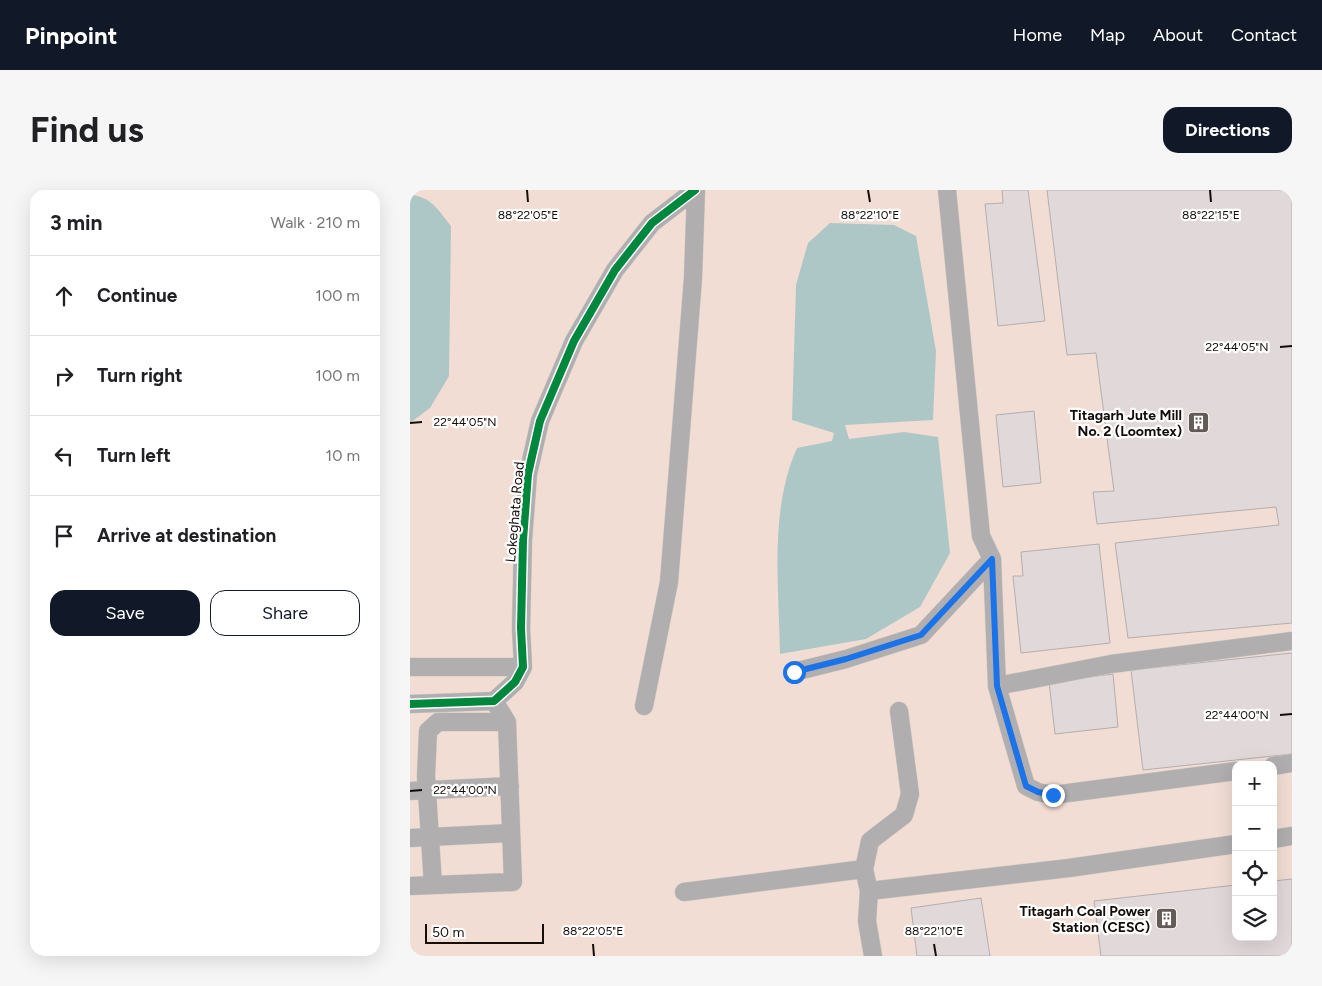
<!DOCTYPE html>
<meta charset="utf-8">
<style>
:root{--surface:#fff;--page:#f6f6f6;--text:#202124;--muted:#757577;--line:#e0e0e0;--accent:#111827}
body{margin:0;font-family:Figtree,sans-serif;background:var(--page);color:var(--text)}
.controls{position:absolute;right:15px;bottom:15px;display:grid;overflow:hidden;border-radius:10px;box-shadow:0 5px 20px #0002}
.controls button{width:45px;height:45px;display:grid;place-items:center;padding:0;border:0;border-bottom:1px solid var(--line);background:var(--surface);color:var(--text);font:25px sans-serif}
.scale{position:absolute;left:15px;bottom:12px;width:119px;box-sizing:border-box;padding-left:5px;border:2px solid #150d09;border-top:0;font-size:14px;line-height:18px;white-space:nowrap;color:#150d09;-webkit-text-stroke:4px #fff;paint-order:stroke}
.stop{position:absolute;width:15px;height:15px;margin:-11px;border:4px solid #1a73e8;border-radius:50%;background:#fff}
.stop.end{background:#1a73e8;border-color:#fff;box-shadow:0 1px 5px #0008}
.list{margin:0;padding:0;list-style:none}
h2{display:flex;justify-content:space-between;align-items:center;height:65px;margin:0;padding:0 20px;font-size:21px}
h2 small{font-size:16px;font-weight:400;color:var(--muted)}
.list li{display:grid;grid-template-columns:32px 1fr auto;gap:15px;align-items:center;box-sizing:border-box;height:80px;padding:0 20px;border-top:1px solid var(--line)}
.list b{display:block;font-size:19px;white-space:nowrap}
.list em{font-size:16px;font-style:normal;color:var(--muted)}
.actions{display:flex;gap:10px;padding:15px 20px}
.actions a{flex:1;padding:11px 0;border:1px solid var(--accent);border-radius:15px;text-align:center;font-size:18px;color:var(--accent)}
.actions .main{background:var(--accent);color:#fff}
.icon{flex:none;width:28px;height:28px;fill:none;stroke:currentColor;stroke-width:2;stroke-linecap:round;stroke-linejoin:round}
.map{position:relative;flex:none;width:882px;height:766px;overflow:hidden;border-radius:15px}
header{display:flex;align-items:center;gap:30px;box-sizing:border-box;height:70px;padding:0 25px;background:var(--accent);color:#fff}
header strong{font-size:24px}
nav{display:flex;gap:28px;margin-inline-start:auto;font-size:18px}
.intro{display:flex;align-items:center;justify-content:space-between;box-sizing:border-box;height:120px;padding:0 30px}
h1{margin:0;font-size:35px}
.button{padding:12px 22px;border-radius:15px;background:var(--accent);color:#fff;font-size:18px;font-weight:700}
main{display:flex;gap:30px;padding:0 30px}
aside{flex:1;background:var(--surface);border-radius:15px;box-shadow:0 5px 20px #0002}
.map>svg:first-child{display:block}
.built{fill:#f1ddd4;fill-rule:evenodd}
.water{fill:#adc7c7}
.building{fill:#e1d8da;stroke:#b5aeae}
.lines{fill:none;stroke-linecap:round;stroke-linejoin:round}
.minor-casing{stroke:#d2cac5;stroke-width:19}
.minor{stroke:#b1aeb0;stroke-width:18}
.cycleway-casing{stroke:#fff;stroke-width:11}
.cycleway{stroke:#00873e;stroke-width:8}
.route{stroke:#1a73e8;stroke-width:6}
.ticks{fill:none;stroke:#150d09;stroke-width:2}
.labels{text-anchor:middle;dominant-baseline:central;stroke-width:4.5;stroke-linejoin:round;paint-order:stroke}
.poi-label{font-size:14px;font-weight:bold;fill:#150d09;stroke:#fff;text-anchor:end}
.street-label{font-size:14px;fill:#150d09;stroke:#fff}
.ticks-label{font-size:12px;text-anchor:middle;fill:#150d09;stroke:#fff;stroke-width:4.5;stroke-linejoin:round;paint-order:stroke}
</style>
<header>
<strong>Pinpoint</strong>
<nav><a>Home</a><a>Map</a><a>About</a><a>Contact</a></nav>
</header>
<div class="intro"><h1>Find us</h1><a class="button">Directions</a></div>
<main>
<aside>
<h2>3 min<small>Walk · 210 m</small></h2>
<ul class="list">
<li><svg class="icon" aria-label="ahead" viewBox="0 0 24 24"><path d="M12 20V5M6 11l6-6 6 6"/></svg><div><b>Continue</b></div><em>100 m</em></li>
<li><svg class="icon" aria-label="right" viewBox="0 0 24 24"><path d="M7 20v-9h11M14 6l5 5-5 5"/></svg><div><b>Turn right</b></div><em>100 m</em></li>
<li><svg class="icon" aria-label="left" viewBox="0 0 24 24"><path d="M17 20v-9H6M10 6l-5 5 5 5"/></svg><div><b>Turn left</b></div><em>10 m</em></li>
<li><svg class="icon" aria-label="arrive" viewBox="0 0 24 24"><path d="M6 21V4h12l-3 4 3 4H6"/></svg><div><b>Arrive at destination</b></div></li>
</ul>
<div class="actions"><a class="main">Save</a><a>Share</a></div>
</aside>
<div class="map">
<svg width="882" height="766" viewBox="0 0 882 766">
<rect width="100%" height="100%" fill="#f8ede7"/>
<path class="built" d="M 0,0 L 882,0 L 882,766 L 0,766 ZM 826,575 L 863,575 L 863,747 L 826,747 Z"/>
<path class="water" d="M 0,5 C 21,6 29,21 41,36 L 39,186 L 20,218 L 0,233 Z
M 420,33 L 484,35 L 506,46 L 526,161 L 523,230 L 435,235 L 439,249 L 494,242 L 528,247 L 540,363 L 510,417 L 456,449 L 370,464 C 369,396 359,321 387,258 L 422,251 L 424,243 L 382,230 L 386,95 L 398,53 Z"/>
<path class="building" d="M 592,0 L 618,0 L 635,131 L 588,136 L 575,14 L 593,13 Z
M 637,0 L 882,0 L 882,433 L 718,448 L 705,353 L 869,335 L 866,317 L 687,334 L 683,302 L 704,301 L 686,163 L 657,165 Z
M 624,221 L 631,293 L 593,297 L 586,225 Z
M 689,354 L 700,453 L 611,463 L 603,386 L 613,386 L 611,362 Z
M 882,463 L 882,564 L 733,580 L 721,480 Z
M 703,484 L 708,537 L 645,544 L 639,492 Z
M 882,689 L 882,766 L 691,766 L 684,711 L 826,695 L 826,747 L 863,747 L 863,691 Z
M 571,708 L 580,766 L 507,766 L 501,718 Z"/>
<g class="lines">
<defs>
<path id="minor" d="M 537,0 L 571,346 L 582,369
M 0,477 L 113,477
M 384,482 L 436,469 L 511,445 L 582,369 L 587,496 L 701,474 L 882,451
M 587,496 L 616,596 L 628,602 L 643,605 L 826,581
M 0,514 L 84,511 L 105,492 L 113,477 L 111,438 L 113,350 L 118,284 L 130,231 L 164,151 L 205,80 L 242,33 L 285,0
M 234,516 L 259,392 L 283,88 L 286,0
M 863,576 L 882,573
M 0,601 L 100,596
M 0,648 L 101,643
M 863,649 L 882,646
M 23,695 L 16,586 L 18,541 L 28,532 L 97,532
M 0,696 L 103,692 L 97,532 L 84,511
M 459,701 L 454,679 L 460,651 L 494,625 L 500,604 L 489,521
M 274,702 L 454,679
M 463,766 L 457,731 L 459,701 L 659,678 L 826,654"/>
</defs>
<use href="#minor" class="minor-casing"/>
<use href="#minor" class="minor"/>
<defs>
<path id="cycleway" d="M 0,514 L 84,511 L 105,492 L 113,477 L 111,438 L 113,350 L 118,284 L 130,231 L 164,151 L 205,80 L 242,33 L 285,0"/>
</defs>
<use href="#cycleway" class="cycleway-casing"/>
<use href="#cycleway" class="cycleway"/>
</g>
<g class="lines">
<path class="route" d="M 384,482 L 436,469 L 511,445 L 582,369 L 587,496 L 616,596 L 628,602 L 643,605"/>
</g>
<path class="ticks" d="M 117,0 L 118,12M 458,0 L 460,12M 800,0 L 801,12M 870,157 L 882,156M 0,233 L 12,232M 870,525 L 882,524M 0,601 L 12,600M 183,754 L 184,766M 524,754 L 526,766"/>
<defs>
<symbol id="building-square" viewBox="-11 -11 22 22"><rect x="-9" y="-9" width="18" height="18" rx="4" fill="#645b57" stroke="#fff"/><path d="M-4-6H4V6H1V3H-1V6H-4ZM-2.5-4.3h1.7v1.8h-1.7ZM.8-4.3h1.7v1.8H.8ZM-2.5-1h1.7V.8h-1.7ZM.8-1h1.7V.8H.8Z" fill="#fff"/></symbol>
</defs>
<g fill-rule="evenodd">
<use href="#building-square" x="776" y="220" width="25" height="25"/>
<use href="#building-square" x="744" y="716" width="25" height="25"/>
</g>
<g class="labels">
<g class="poi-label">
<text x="772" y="225">Titagarh Jute Mill<tspan x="772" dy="16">No. 2 (Loomtex)</tspan></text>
<text x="740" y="721">Titagarh Coal Power<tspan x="740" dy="16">Station (CESC)</tspan></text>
</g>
<g class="street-label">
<text transform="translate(105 322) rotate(-85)">Lokeghata Road</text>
</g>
</g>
<g class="ticks-label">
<text x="118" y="29">88°22'05"E</text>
<text x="460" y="29">88°22'10"E</text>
<text x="801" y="29">88°22'15"E</text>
<text x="827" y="161">22°44'05"N</text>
<text x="55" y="236">22°44'05"N</text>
<text x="827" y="529">22°44'00"N</text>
<text x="55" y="604">22°44'00"N</text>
<text x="183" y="745">88°22'05"E</text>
<text x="524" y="745">88°22'10"E</text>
</g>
</svg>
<div class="controls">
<button>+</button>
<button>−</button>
<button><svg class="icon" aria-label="locate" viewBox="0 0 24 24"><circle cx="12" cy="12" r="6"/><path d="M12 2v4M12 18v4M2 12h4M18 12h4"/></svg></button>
<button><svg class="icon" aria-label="layers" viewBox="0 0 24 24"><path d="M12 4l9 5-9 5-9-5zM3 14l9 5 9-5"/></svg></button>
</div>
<div class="scale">50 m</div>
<div class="stop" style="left:384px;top:482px"></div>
<div class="stop end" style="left:643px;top:605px"></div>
</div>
</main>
